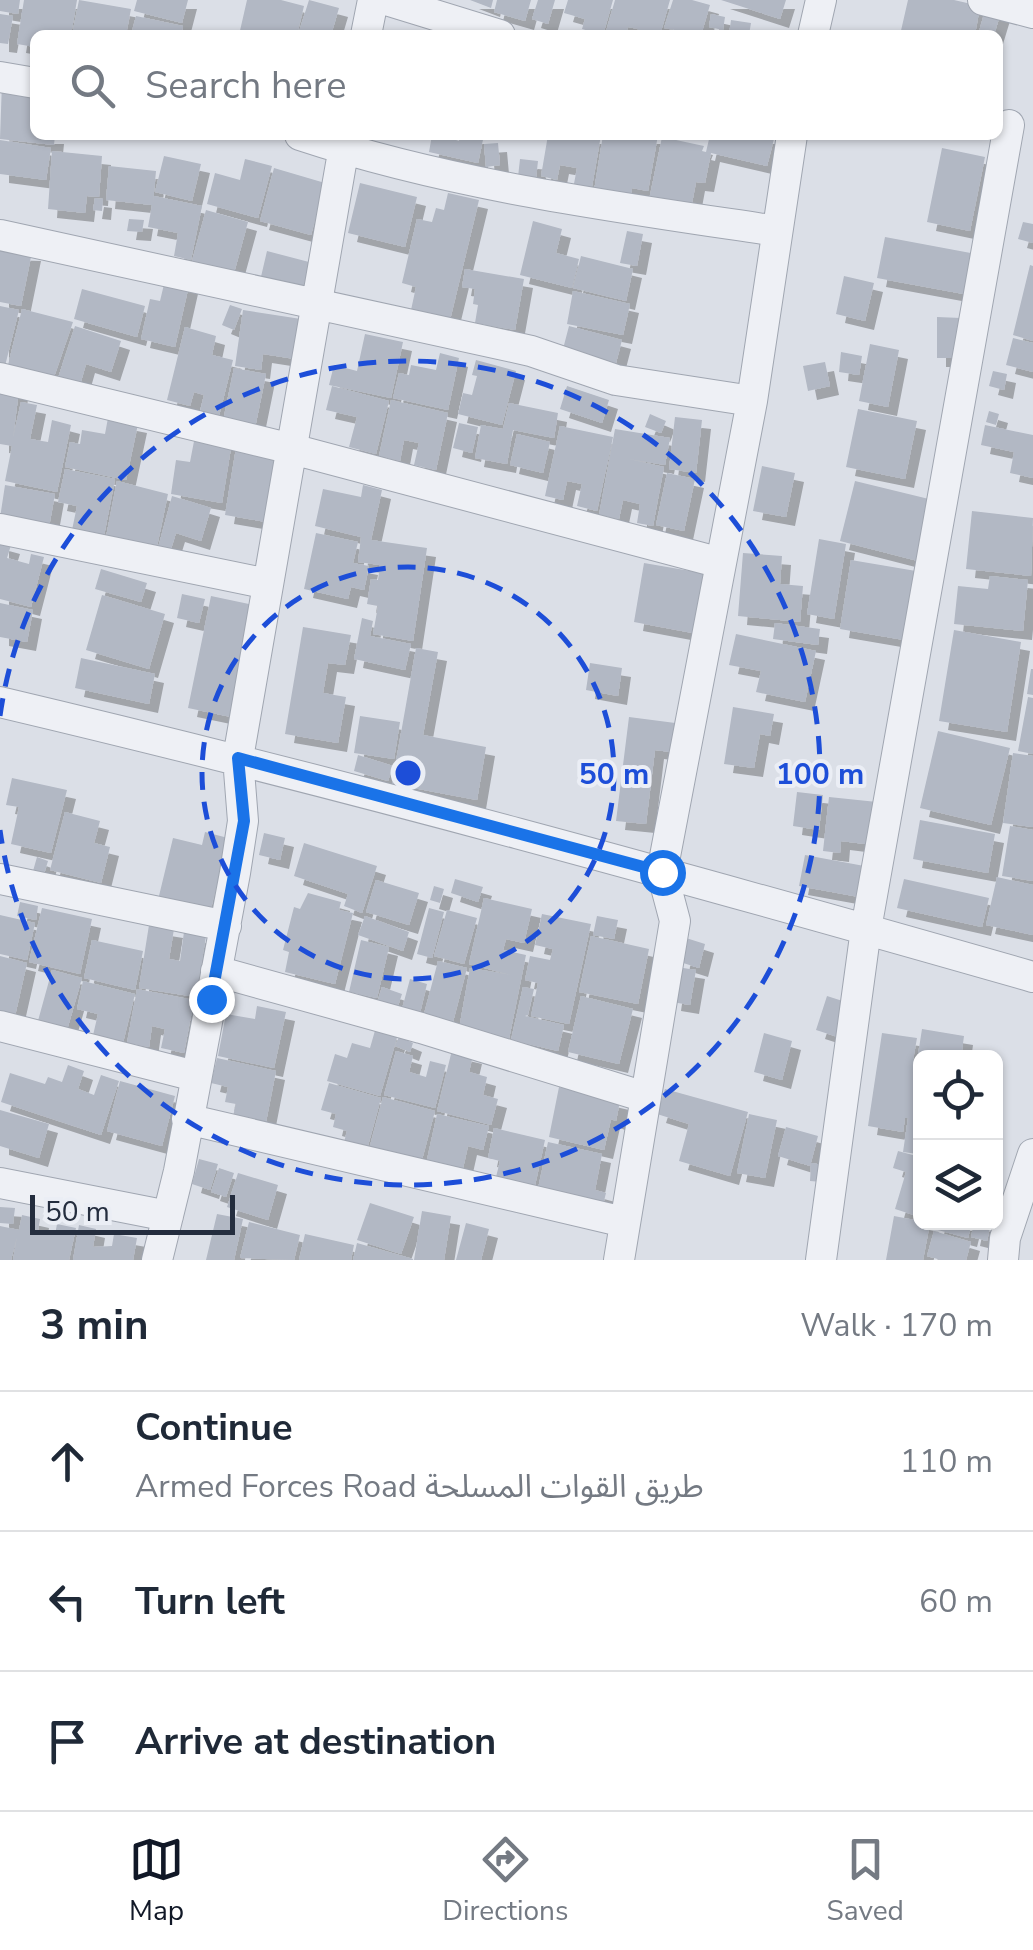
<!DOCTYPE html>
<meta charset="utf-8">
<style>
:root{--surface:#fff;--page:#f2f2f3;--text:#1f2937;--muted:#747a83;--line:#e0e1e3;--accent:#111827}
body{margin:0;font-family:"Nunito Sans","Noto Sans Arabic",sans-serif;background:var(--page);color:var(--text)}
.controls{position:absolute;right:30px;bottom:30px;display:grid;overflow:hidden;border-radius:15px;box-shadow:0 2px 8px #0004}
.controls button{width:90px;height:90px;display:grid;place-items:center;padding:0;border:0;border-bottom:2px solid var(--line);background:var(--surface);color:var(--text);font:50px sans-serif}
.scale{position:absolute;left:30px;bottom:25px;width:205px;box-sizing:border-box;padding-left:10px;border:5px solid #242d3e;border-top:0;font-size:28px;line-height:35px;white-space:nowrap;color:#242d3e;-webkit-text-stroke:8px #ebeef5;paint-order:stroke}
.stop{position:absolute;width:30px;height:30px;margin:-22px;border:8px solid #1a73e8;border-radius:50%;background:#fff}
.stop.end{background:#1a73e8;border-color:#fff;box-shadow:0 2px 10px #0008}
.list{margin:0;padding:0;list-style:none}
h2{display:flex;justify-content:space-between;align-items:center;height:130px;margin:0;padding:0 40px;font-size:42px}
h2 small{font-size:32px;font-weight:400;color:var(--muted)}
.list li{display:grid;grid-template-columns:65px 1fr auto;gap:30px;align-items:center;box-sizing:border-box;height:140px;padding:0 40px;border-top:2px solid var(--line)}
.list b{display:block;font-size:38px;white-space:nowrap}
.list p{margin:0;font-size:32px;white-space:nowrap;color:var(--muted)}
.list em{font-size:32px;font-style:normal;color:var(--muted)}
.icon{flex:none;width:55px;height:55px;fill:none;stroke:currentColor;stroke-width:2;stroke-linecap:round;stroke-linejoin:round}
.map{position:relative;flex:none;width:1033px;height:1260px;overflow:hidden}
.search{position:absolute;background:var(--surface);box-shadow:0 2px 8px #0004;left:30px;right:30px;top:30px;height:110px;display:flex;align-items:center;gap:25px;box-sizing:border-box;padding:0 35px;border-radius:15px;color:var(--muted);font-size:38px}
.sheet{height:550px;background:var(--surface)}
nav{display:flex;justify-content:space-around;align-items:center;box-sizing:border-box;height:140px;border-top:2px solid var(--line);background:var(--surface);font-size:28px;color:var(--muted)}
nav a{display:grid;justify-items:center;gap:5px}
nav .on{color:var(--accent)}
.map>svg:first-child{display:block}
.building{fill:#b2b8c4;filter:url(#shadow)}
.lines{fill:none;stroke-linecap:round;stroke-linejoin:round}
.minor-casing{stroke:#a0a6b1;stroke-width:32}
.minor{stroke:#eef0f5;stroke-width:30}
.route{stroke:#1a73e8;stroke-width:12}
.ring{fill:none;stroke:#1d4ed8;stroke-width:5;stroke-dasharray:18 12}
.centre{fill:#1d4ed8;stroke:#ebeef5;stroke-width:5}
.ring-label{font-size:30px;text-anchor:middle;font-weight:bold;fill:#1d4ed8;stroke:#ebeef5;stroke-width:8;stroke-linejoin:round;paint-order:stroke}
</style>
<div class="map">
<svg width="1033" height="1260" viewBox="0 0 1033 1260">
<defs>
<filter id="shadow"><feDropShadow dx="9" dy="9" stdDeviation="0" flood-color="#0004"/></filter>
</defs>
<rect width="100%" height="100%" fill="#dbdfe7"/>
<path class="building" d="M 0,0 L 20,0 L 18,14 L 0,11 Z
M 24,0 L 77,0 L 71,35 L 35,35 L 35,47 L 17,44 Z
M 79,0 L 131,9 L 126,35 L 72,35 Z
M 137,0 L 188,0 L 182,23 L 134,11 Z
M 247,0 L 281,0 L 304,6 L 297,35 L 239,35 Z
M 309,0 L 339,8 L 331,35 L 298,35 Z
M 470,0 L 493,0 L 491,8 Z
M 497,0 L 531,0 L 525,21 L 494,12 Z
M 538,0 L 555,0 L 548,24 L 532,19 Z
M 568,0 L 613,0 L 603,35 L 582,29 L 585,19 L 564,13 Z
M 615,0 L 670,0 L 660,35 L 637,35 L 638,29 L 628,27 L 626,35 L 605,35 Z
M 673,0 L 692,0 L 710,5 L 701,35 L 664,28 Z
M 721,0 L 786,0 L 780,19 Z
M 908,0 L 954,0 L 980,6 L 975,35 L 900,35 Z
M 986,7 L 1001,12 L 994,35 L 978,35 Z
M 0,14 L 13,16 L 8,44 L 0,43 Z
M 711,14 L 725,17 L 723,30 L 709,27 Z
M 136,16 L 183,26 L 181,35 L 131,35 Z
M 731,20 L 751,23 L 749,35 L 729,35 Z
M 2,82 L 35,86 L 35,135 L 55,135 L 54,145 L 0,139 Z
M 432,135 L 454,135 L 453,139 L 459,141 L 460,135 L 484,135 L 478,163 L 429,152 Z
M 548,135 L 601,135 L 590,198 L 572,194 L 577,168 L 560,165 L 557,180 L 541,176 Z
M 603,135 L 642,138 L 643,135 L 658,135 L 648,191 L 632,188 L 631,198 L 594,191 Z
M 710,135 L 775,135 L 767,166 L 711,153 L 705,183 L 696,182 L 690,214 L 648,205 L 662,137 L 704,146 L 702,151 L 706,152 Z
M 0,140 L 51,148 L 46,180 L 0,174 Z
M 498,143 L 500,165 L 486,167 L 484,144 Z
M 942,148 L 985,157 L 970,231 L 927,222 Z
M 52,151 L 102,156 L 99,197 L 87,196 L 85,213 L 48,209 Z
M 164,156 L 201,164 L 192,201 L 155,192 Z
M 245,159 L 272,166 L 258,218 L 207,204 L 215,173 L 240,180 Z
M 520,159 L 538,161 L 536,179 L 518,177 Z
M 109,166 L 156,171 L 153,203 L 154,196 L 202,206 L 191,260 L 174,256 L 178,233 L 148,227 L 152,205 L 106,200 Z
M 274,168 L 325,183 L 311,235 L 260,221 Z
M 360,183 L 417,197 L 405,247 L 348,233 Z
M 448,193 L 479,200 L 450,320 L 411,310 L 416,287 L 402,283 L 417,219 L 432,222 L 436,208 L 444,210 Z
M 95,198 L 103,199 L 102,211 L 93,210 Z
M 206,210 L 248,222 L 234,273 L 192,261 Z
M 129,219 L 144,220 L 142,232 L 127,231 Z
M 533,221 L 562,229 L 556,253 L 579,259 L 572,288 L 520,275 Z
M 1023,222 L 1033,224 L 1033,243 L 1018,239 Z
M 627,231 L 643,234 L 637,266 L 620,263 Z
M 885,237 L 976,254 L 969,295 L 877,278 Z
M 0,251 L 32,252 L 21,306 L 0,302 Z
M 267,251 L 309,262 L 302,292 L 260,281 Z
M 581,256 L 633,269 L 626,301 L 573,288 Z
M 1030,265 L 1033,266 L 1033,341 L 1013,335 Z
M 465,269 L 524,279 L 515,330 L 475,323 L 478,305 L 473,304 L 475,289 L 462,287 Z
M 844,276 L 874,283 L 865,321 L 836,314 Z
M 165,280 L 189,285 L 175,347 L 141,339 L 150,299 L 160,301 Z
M 82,289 L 145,306 L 137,337 L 74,319 Z
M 573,291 L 630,304 L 623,335 L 567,324 Z
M 230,305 L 242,309 L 234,330 L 222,325 Z
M 0,306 L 19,310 L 5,366 L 0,365 Z
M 22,309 L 73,322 L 54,377 L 8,365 Z
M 243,310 L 301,319 L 295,359 L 263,354 L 261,370 L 235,366 Z
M 937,317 L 961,318 L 961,358 L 937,358 Z
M 75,326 L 121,341 L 111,372 L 86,364 L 80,385 L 58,378 Z
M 569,326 L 622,340 L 616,363 L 563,349 Z
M 185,327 L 216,336 L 212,355 L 233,360 L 219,416 L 200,411 L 204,395 L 194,392 L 190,406 L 167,400 Z
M 365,334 L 403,342 L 391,398 L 329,385 L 334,365 L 357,371 Z
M 1013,338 L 1033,343 L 1033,372 L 1006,365 Z
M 870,344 L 899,350 L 888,407 L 859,401 Z
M 841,352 L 862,356 L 859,375 L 839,372 Z
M 440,353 L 459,358 L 448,410 L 393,398 L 399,373 L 409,375 L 411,365 L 436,370 Z
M 476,360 L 516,371 L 502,425 L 458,414 L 463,393 L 472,395 L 477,376 L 472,375 Z
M 825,362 L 830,386 L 808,391 L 803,366 Z
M 234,368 L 266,374 L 255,428 L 223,421 Z
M 993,371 L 1007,374 L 1004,390 L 989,386 Z
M 332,386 L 389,401 L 376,454 L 349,447 L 357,417 L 326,410 Z
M 567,386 L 609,400 L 602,423 L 560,409 Z
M 0,388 L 19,390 L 13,438 L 21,402 L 37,405 L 30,439 L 48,442 L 52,420 L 71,425 L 57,492 L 5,481 L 12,446 L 0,444 Z
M 391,400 L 448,413 L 436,470 L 414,465 L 419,443 L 404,440 L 400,461 L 379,456 Z
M 509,403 L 558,413 L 554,438 L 513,430 L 507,464 L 475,458 L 481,425 L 503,429 Z
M 858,409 L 917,421 L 905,479 L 846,467 Z
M 989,411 L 999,414 L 996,425 L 986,422 Z
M 650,414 L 666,421 L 661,433 L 645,427 Z
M 675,417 L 702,420 L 696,473 L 669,469 Z
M 108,418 L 138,424 L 126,480 L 65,467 L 70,442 L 80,444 L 82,430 L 105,434 Z
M 459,423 L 478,427 L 472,453 L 453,448 Z
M 985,425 L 1033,435 L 1033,478 L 1010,473 L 1014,452 L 981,445 Z
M 560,426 L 613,437 L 597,511 L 577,506 L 582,484 L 567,481 L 563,500 L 545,496 Z
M 615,429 L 670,438 L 665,465 L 629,459 L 664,467 L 653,526 L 637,523 L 640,504 L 623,500 L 619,519 L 599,515 Z
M 517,434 L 550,442 L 543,473 L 510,465 Z
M 195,436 L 232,442 L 222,503 L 171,494 L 176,460 L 190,462 Z
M 236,448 L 288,458 L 278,524 L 225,515 Z
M 762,466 L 795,473 L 786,517 L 753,511 Z
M 65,469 L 115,479 L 104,536 L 72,530 L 77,506 L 58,502 Z
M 667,473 L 695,479 L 684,531 L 656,525 Z
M 117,481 L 168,494 L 155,556 L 106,537 Z
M 855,481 L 933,500 L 918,561 L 840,541 Z
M 5,485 L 55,494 L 49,527 L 0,518 Z
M 363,485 L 382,490 L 371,540 L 427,548 L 413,641 L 373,634 L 378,606 L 367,604 L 371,579 L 378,580 L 380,565 L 358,562 L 361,537 L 315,526 L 323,489 L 361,497 Z
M 172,496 L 211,508 L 201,541 L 176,533 L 170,552 L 158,548 Z
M 972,511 L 1033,518 L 1031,576 L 966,569 Z
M 316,533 L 358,542 L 353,563 L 369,566 L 364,590 L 351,587 L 348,599 L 304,589 Z
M 819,539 L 846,544 L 834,619 L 807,614 Z
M 0,542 L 11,545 L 7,558 L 29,564 L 31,554 L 44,557 L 31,607 L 0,599 Z
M 743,553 L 782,556 L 780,584 L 803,586 L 800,622 L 738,616 Z
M 851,560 L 916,571 L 904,640 L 840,629 Z
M 644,563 L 708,574 L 698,634 L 634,622 Z
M 101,569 L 147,583 L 141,602 L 95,589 Z
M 990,576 L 1028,580 L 1023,631 L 954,624 L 958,586 L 988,589 Z
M 182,594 L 205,599 L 199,623 L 177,618 Z
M 102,595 L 165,614 L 149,669 L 86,650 Z
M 211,596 L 259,606 L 236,718 L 188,708 Z
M 0,603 L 33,610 L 27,642 L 0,637 Z
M 362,618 L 373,621 L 370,636 L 411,644 L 405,670 L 354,659 Z
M 775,623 L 820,629 L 818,645 L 773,639 Z
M 303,627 L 351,635 L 345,665 L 328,663 L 323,693 L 346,697 L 338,743 L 285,734 Z
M 954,630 L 1021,642 L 1007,732 L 939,721 Z
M 736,634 L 816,651 L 805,702 L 756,692 L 761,671 L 729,665 Z
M 416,648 L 438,652 L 423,735 L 486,747 L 477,800 L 392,784 Z
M 81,658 L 155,674 L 149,704 L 75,688 Z
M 590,663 L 622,668 L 618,696 L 586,690 Z
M 1031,669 L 1033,669 L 1033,695 L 1027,694 Z
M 1028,697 L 1033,698 L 1033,754 L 1018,751 Z
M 733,707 L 774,714 L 770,736 L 760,734 L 754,768 L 724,764 Z
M 360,716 L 400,722 L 394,759 L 354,753 Z
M 629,717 L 683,724 L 679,753 L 655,750 L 646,824 L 616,821 Z
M 938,731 L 1010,748 L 991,825 L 920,808 Z
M 1013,753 L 1033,756 L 1033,827 L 1003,823 Z
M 358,755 L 393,766 L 388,781 L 354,771 Z
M 12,778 L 67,790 L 51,853 L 11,844 L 19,807 L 6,805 Z
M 797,792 L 823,795 L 819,830 L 793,826 Z
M 829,797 L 877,802 L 873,845 L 841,841 L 840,853 L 823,851 Z
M 65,812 L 100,821 L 94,843 L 110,847 L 101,883 L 50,870 Z
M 920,820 L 995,834 L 988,873 L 913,859 Z
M 1010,826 L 1033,830 L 1033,881 L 1002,876 Z
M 205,832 L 228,838 L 210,913 L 158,900 L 173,838 L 202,845 Z
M 264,833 L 285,838 L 280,860 L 259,855 Z
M 304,843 L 377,866 L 362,913 L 344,906 L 348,894 L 294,876 Z
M 805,855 L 875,868 L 870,899 L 799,886 Z
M 37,857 L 48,861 L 44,874 L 33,871 Z
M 997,877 L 1033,885 L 1033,935 L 986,925 Z
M 455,879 L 483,887 L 478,902 L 451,893 Z
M 904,879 L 989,898 L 982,927 L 897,908 Z
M 376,880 L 419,893 L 409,925 L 366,912 Z
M 434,886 L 444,889 L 440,903 L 430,900 Z
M 308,893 L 341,902 L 339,910 L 353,913 L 335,984 L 285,972 L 289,952 L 283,950 L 294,907 L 300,909 Z
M 484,898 L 532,909 L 524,943 L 506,939 L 503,950 L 526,955 L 509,1039 L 459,1029 L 470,968 L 511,975 L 469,964 Z
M 20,902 L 38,906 L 36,920 L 17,916 Z
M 42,908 L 92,919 L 80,974 L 29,962 Z
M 429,908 L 444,912 L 432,958 L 417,954 Z
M 447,910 L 477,918 L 464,964 L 434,956 Z
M 542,914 L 591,924 L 569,1024 L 531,1016 L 538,983 L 525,980 L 530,956 L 550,960 L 553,949 L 535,945 Z
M 0,915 L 35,923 L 27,960 L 0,954 Z
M 365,916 L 409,932 L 403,951 L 358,935 Z
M 597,916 L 618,920 L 614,939 L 593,935 Z
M 149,925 L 174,929 L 169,959 L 180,961 L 184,932 L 206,936 L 196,997 L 139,988 Z
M 591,936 L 649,949 L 638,1004 L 579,992 Z
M 686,938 L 705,944 L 699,968 L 680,962 Z
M 92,940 L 143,951 L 135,990 L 84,978 Z
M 361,940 L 389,947 L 377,998 L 349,992 Z
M 0,956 L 27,963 L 15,1016 L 0,1012 Z
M 438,961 L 467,968 L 453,1022 L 424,1014 Z
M 677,967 L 696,970 L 690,1005 L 672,1002 Z
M 52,970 L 82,978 L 65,1037 L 36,1028 Z
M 410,979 L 427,984 L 420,1013 L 402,1009 Z
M 83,981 L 135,994 L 120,1055 L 90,1048 L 98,1014 L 77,1009 Z
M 382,987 L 402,994 L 397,1009 L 377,1003 Z
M 523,987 L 534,989 L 528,1015 L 525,1016 L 564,1025 L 558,1051 L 511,1040 Z
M 137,989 L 194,1000 L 184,1053 L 161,1048 L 165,1029 L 152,1026 L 149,1047 L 127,1043 Z
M 581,996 L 633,1009 L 619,1064 L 568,1052 Z
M 827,996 L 852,1004 L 841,1038 L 816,1030 Z
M 257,1006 L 286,1012 L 274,1068 L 218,1056 L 226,1014 L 255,1019 Z
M 376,1027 L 398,1034 L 380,1096 L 327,1081 L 335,1054 L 347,1058 L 352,1043 L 370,1048 Z
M 922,1029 L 964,1036 L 961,1058 L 920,1058 L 918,1154 L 903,1152 L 908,1118 L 905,1118 L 903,1132 L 868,1126 L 882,1033 L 917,1038 L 913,1060 L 917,1061 Z
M 764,1033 L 792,1041 L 782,1080 L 754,1072 Z
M 399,1037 L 413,1043 L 410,1052 L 395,1046 Z
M 452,1050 L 473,1055 L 469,1072 L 487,1077 L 483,1095 L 498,1099 L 491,1125 L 437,1111 Z
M 396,1051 L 413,1056 L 409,1072 L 426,1077 L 430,1061 L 446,1065 L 435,1108 L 384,1095 Z
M 217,1058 L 276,1071 L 265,1127 L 232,1120 L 236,1104 L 225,1102 L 228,1087 L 211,1083 Z
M 68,1065 L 84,1071 L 78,1089 L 94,1095 L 101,1075 L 119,1081 L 101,1135 L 1,1102 L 10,1073 L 45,1084 L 48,1077 L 62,1082 Z
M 120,1081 L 175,1096 L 162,1146 L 107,1131 Z
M 329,1083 L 381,1098 L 366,1153 L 343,1146 L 347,1131 L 333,1127 L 336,1114 L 321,1110 Z
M 559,1087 L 620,1101 L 616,1121 L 611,1119 L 604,1150 L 549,1137 Z
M 665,1089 L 748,1112 L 730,1176 L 679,1161 L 689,1124 L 657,1114 Z
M 383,1097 L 435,1111 L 419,1171 L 367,1157 Z
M 0,1110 L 49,1124 L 39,1158 L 0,1146 Z
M 437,1114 L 489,1126 L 483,1150 L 468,1146 L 461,1177 L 425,1169 Z
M 749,1114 L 777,1120 L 765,1178 L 737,1173 Z
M 786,1127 L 818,1136 L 810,1166 L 778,1156 Z
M 494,1128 L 545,1140 L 532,1199 L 495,1181 L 500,1161 L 488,1158 Z
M 548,1142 L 602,1154 L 595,1190 L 606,1193 L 601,1213 L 536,1198 Z
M 898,1151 L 920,1157 L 920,1217 L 895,1209 L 906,1172 L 893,1168 Z
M 199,1159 L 218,1164 L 210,1190 L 192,1184 Z
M 811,1163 L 824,1165 L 822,1182 L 810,1181 Z
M 219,1168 L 234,1173 L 226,1197 L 211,1192 Z
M 238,1173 L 278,1185 L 268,1220 L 227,1207 Z
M 370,1203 L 414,1217 L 401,1254 L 357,1240 Z
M 0,1207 L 15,1208 L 13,1224 L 0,1223 Z
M 422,1211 L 451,1216 L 444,1260 L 414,1260 Z
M 217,1214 L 243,1219 L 234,1260 L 206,1260 Z
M 22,1215 L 40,1219 L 38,1231 L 55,1235 L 57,1224 L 76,1228 L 69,1260 L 13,1260 L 17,1237 L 11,1260 L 0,1260 L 0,1226 L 19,1230 Z
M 894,1216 L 930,1223 L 923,1260 L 886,1260 Z
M 249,1222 L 300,1235 L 294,1260 L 240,1258 Z
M 936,1222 L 972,1222 L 968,1238 L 934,1229 Z
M 974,1222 L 991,1223 L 987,1241 L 971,1237 Z
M 466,1223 L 489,1229 L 481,1260 L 456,1260 Z
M 79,1225 L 96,1229 L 93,1247 L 112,1246 L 114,1234 L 137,1238 L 133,1260 L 73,1260 Z
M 934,1231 L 971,1242 L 966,1260 L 941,1260 L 927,1256 Z
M 305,1234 L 354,1245 L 351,1260 L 299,1260 Z
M 357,1243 L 413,1259 L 413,1260 L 353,1260 Z"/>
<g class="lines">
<defs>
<path id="minor" d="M 386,0 L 500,35
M 983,0 L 1033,13
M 366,35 L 373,0
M 813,35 L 821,0
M 0,77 L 35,83
M 300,135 C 454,186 617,207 777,231
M 0,235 L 531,351 L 616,380 L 752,401
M 0,378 L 292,449 L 721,563
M 0,529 L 268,584
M 0,702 C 347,784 690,879 1033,977
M 0,879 L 226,926
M 216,971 L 421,1028 L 645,1097
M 0,1026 L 195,1076
M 187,1119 L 624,1222
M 0,1183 L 168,1216
M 157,1260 L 179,1171 L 235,873 L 243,821 L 238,758 L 346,135
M 619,1260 L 675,921 L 662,872 L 752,401 L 792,135
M 821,1260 L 866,929 L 1009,125
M 1003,1260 L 1005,1238 L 1033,1154"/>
</defs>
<use href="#minor" class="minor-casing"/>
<use href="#minor" class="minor"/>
</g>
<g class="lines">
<path class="route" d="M 211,999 L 244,821 L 238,758 L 662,872"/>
</g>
<g class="ring">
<circle cx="408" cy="773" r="206"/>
<path d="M0 716A412 412 0 1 1 0 830"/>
</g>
<circle cx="408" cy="773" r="15" class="centre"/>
<g class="ring-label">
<text x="614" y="784">50 m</text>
<text x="820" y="784">100 m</text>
</g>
</svg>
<div class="controls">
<button><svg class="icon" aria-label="locate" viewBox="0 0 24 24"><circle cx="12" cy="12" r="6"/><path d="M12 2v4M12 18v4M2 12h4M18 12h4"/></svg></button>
<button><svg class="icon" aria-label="layers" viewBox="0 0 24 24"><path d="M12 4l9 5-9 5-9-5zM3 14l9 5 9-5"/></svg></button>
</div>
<div class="scale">50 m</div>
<div class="stop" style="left:662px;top:872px"></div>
<div class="stop end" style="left:211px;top:999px"></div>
<div class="search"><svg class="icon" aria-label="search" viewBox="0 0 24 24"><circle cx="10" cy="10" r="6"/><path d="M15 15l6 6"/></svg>Search here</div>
</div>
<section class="sheet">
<h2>3 min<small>Walk · 170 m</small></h2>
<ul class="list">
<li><svg class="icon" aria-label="ahead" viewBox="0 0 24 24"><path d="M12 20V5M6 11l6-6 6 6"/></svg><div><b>Continue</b><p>Armed Forces Road طريق القوات المسلحة</p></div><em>110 m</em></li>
<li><svg class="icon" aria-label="left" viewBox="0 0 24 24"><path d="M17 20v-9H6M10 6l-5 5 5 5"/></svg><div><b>Turn left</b></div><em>60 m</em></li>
<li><svg class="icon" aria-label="arrive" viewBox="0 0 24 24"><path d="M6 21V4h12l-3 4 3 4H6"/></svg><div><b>Arrive at destination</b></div></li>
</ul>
</section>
<nav>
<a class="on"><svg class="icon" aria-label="map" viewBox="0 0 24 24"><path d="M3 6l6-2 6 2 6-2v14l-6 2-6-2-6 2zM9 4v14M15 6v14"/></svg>Map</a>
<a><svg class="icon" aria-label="directions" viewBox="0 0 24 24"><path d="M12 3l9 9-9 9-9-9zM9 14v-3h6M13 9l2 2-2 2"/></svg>Directions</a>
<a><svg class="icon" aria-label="saved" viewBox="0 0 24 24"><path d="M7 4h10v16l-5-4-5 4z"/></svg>Saved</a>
</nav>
